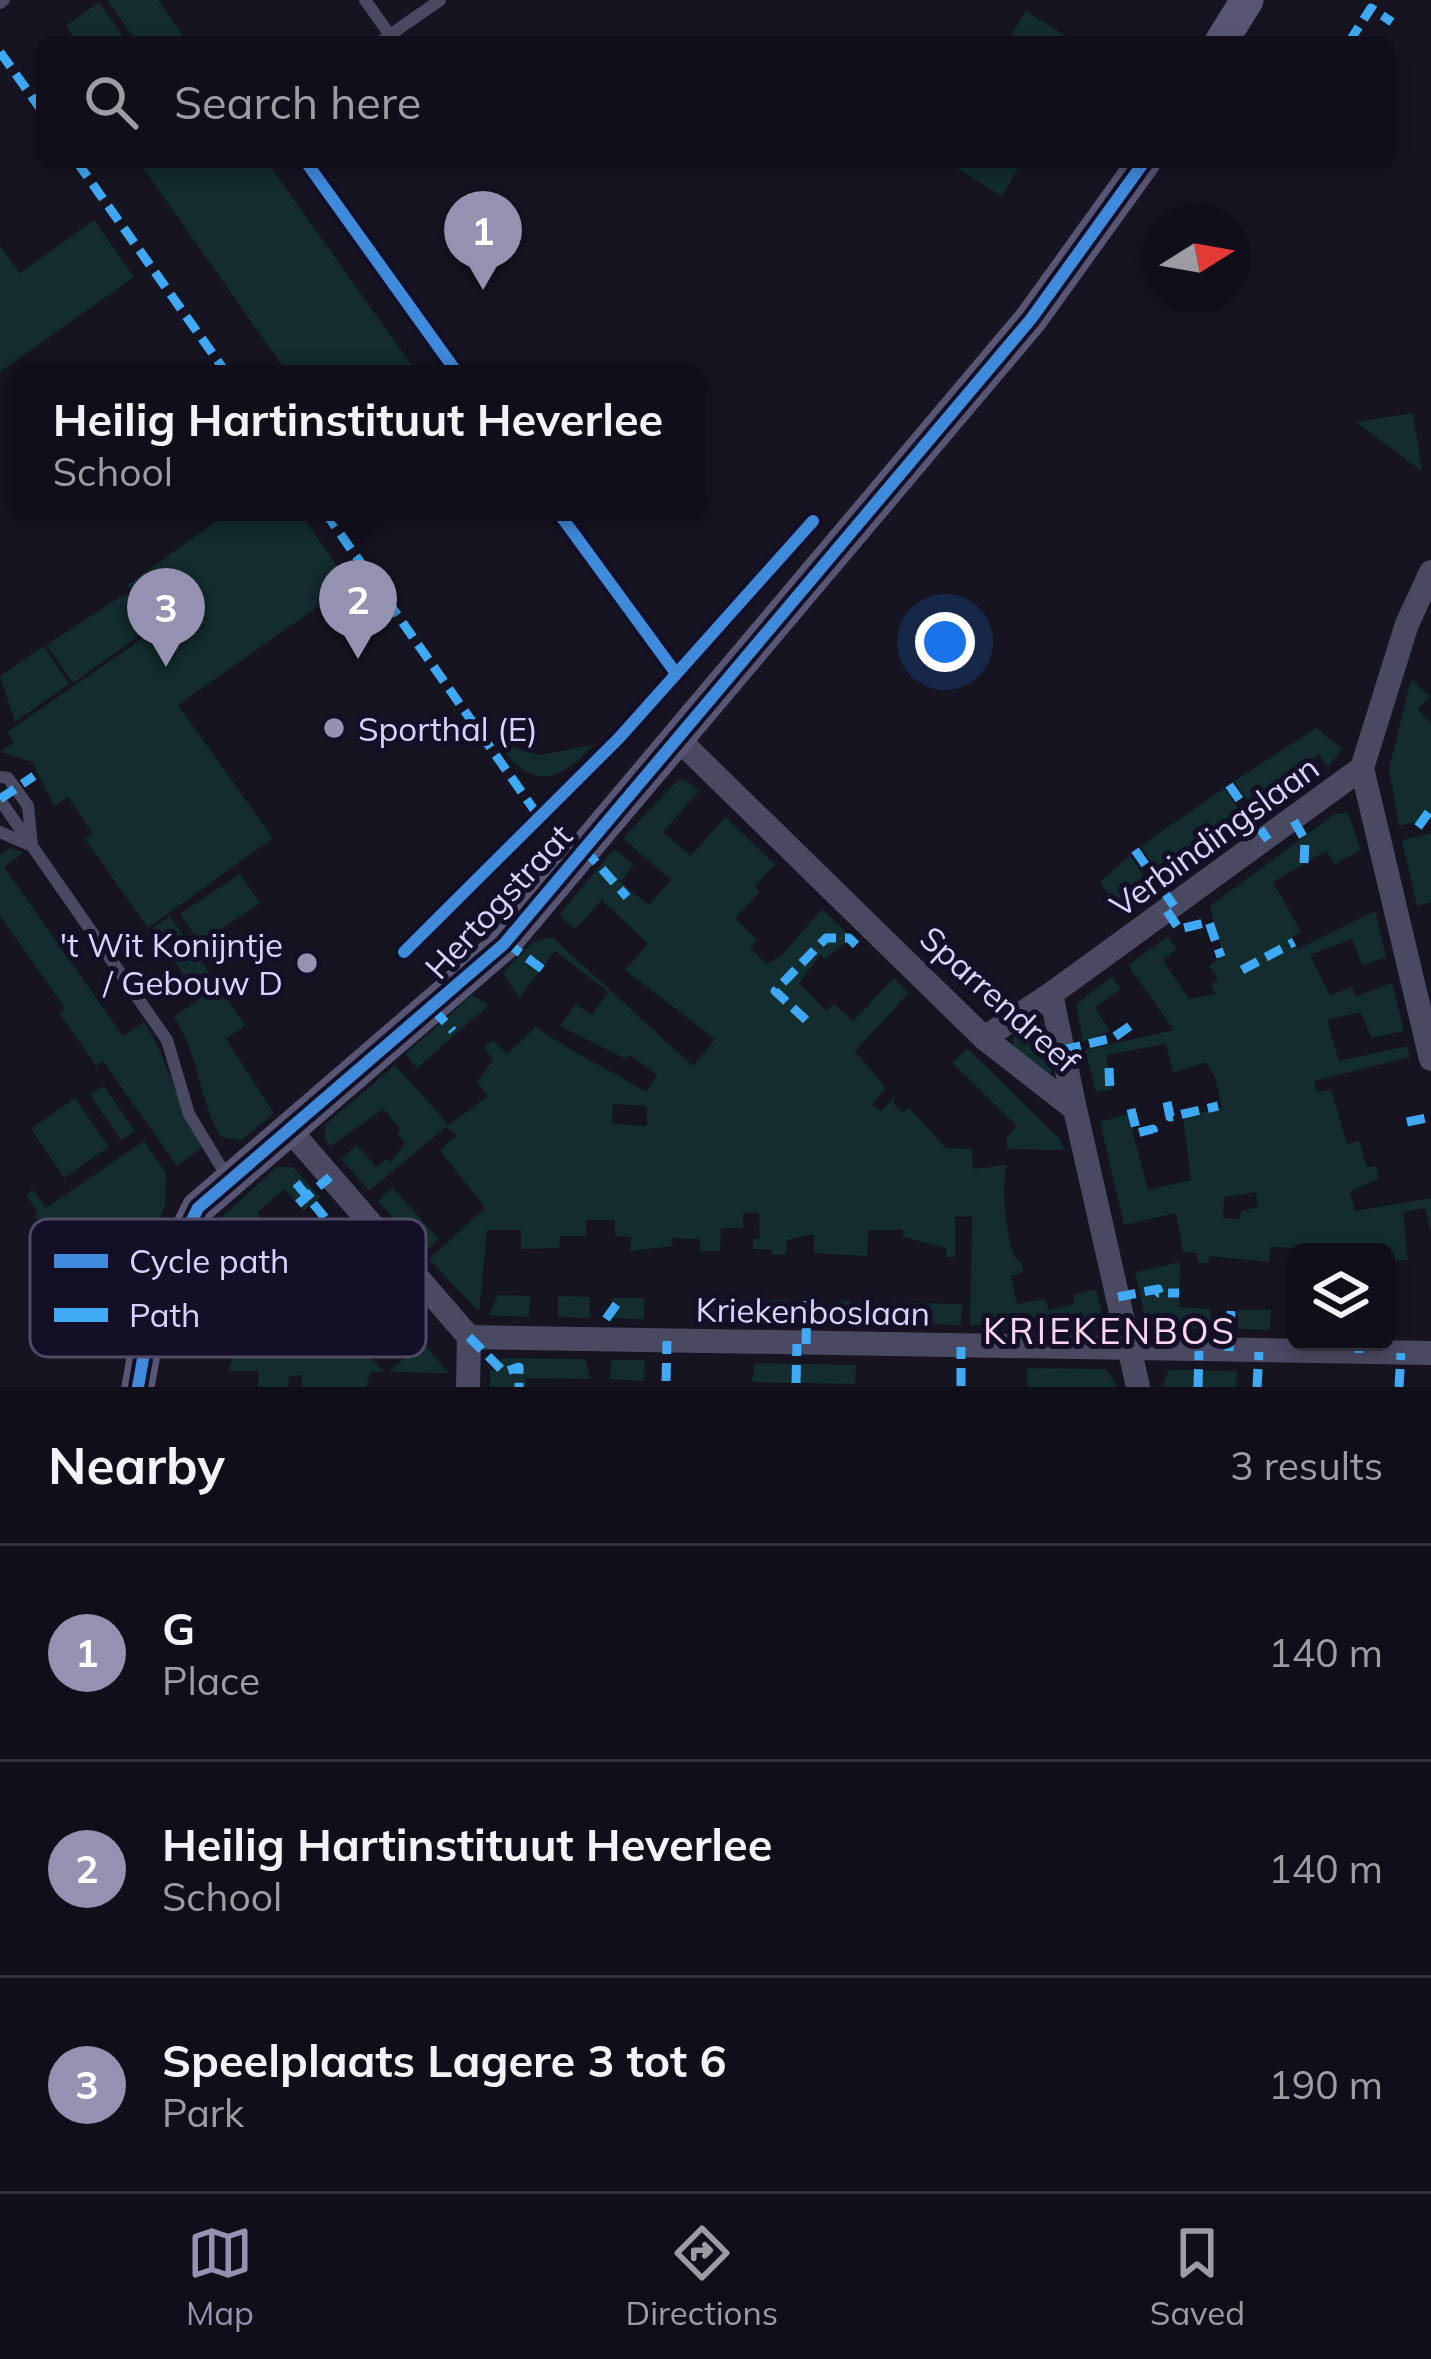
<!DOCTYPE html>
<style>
:root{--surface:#100f19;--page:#1e1d26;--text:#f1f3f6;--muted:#9c9ca2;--line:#302f38;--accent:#9591b1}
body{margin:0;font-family:Mulish,sans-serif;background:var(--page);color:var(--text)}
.controls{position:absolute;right:36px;bottom:36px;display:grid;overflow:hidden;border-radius:18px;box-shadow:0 6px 18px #0003}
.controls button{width:108px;height:108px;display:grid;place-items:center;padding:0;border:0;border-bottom:3px solid var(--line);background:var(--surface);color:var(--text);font:60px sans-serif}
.compass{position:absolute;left:1143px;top:204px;width:108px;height:108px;border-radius:50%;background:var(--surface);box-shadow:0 6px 18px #0003;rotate:79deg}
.you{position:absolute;left:945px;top:642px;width:42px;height:42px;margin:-30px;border:9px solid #fff;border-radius:50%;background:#1a73e8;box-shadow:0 0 0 18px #1a73e833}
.badge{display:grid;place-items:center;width:78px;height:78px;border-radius:50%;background:var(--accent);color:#fff;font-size:39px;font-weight:700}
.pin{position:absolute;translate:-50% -99px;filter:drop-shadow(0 3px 6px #0008)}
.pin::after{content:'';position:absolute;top:63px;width:42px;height:36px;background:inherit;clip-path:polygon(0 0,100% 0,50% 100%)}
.popup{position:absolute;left:10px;top:365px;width:696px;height:156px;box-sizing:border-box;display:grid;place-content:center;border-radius:18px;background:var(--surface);filter:drop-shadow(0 3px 9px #0005);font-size:39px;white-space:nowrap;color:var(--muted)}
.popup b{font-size:45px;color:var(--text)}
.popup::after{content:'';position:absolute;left:50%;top:100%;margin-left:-24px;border:24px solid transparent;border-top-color:var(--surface)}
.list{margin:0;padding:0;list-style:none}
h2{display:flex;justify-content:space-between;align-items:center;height:156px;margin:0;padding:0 48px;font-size:51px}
h2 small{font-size:39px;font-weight:400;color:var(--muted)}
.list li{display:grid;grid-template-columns:78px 1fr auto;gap:36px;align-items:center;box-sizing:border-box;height:216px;padding:0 48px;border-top:3px solid var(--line)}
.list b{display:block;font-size:45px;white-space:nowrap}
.list p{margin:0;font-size:39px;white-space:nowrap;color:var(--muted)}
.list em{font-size:39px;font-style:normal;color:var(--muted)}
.icon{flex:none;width:66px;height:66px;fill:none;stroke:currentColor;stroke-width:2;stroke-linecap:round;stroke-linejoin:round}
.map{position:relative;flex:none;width:1431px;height:1387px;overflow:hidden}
.search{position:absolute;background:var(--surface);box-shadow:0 6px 18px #0003;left:36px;right:36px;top:36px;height:132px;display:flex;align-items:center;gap:30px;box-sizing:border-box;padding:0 42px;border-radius:18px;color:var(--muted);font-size:45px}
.sheet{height:804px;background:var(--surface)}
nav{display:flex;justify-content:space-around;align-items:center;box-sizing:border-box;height:168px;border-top:3px solid var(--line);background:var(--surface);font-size:33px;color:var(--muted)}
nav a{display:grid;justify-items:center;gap:6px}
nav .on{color:var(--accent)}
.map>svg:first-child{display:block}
.green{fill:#132c2d;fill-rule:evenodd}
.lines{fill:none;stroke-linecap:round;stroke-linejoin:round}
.lane{stroke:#4a4962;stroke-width:12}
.street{stroke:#4a4962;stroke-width:24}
.secondary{stroke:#575674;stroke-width:33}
.quiet{stroke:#3fa9f5;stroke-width:9;stroke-dasharray:18 9;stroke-linecap:butt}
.cycleway-casing{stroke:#130f26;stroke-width:20}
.cycleway{stroke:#408adc;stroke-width:12}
.poi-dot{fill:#9591b1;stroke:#130f26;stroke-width:4.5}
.labels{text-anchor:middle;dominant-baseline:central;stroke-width:10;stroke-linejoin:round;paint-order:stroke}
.poi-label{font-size:33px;fill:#d9d4ff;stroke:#130f26;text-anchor:start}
.street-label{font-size:33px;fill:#d9d4ff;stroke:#130f26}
.neighbourhood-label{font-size:36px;letter-spacing:3px;fill:#ffd6f0;stroke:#130f26}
.key{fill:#130f26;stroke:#4e4a67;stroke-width:3}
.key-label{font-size:33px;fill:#d9d4ff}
</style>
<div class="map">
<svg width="1431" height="1387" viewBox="0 0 1431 1387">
<rect width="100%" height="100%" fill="#161421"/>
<path class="green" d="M 107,0 L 158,0 L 186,40 L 137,42 Z
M 99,2 L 127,42 L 77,42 L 66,26 Z
M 1026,11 L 1076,42 L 1007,42 Z
M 139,162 L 267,162 L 418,374 L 288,374 Z
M 946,162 L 1022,162 L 1002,196 Z
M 94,220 L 134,277 L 0,372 L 0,246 L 20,273 Z
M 1413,413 L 1413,414 L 1422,471 L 1356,422 Z
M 230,512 L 299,512 L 350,584 L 178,705 L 273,838 L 148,928 L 85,839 L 92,833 L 68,797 L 54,806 L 32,762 L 0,752 L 14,743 L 7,732 L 156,629 L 127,585 Z
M 126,593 L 150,628 L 73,683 L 46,645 Z
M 44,646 L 69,684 L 15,722 L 0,676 Z
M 1411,679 L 1430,697 L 1417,709 L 1431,723 L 1431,818 L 1399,826 L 1389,769 Z
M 1316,728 L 1342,749 L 1328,767 L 1319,755 L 1276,785 L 1286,801 L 1261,819 L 1234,781 Z
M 593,745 C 566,777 535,792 505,752 L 511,747 L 540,755 Z
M 685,779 L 699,791 L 663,832 L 691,856 L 725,817 L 775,864 L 755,886 L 760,892 L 735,918 L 757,940 L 750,948 L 767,964 L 782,955 L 822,909 L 852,938 L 825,959 L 820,955 L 799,983 L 826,1011 L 834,1004 L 853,1021 L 894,978 L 909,993 L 855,1051 L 886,1088 L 872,1104 L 881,1111 L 896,1095 L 893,1103 L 903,1113 L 909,1108 L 946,1148 L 972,1149 L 973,1169 L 1007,1165 C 1001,1182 1006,1231 1012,1250 C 1017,1265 1021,1255 1024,1272 L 1011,1276 L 1017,1304 L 1045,1299 L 1049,1310 L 1074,1304 L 1073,1295 L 1096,1289 L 1103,1318 L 1095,1327 L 970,1325 L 972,1216 L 955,1217 L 955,1257 L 946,1257 L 946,1248 L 903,1237 L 903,1230 L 868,1230 L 867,1256 L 814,1253 L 814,1234 L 787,1240 L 786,1254 L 772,1255 L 772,1250 L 753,1249 L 753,1239 L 760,1238 L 759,1213 L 743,1213 L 743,1228 L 721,1228 L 720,1251 L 700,1251 L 700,1239 L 673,1238 L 672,1246 L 630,1251 L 631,1237 L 615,1236 L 615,1220 L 586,1220 L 586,1236 L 560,1236 L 559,1248 L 521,1249 L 521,1230 L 487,1230 L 479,1312 L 429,1259 L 485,1208 L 440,1150 L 457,1135 L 446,1127 L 369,1191 L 341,1159 L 357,1145 L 376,1167 L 386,1159 L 390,1163 L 405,1143 L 397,1133 L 401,1129 L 383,1109 L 331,1146 L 324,1139 L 326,1124 L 395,1065 L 449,1125 L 488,1096 L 477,1082 L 493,1060 L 484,1047 L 493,1040 L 507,1054 L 536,1027 C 572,1053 609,1069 646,1092 L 657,1075 L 630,1055 L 626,1059 L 560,1026 L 576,1004 L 592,1015 L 608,992 L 555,951 L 519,998 L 503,973 L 533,942 L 552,937 L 693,1066 L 715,1039 L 625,970 L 648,944 L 602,900 L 575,929 L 559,915 L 614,849 L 634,865 L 620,882 L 649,905 L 671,880 L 623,838 L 677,781 ZM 613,1104 L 647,1106 L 647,1126 L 612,1124 Z
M 1224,788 L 1251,826 L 1231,841 L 1220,825 L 1180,853 L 1190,869 L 1167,885 L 1141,846 Z
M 1348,813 L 1361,850 L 1335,864 L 1326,851 L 1273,882 L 1301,932 L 1292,937 L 1298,949 L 1375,911 L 1386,957 L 1362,965 L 1352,939 L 1310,955 L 1330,995 L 1352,987 L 1356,996 L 1392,983 L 1404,1031 L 1372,1038 L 1360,1012 L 1327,1020 L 1339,1061 L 1407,1046 L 1410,1057 L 1314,1081 L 1317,1092 L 1331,1089 L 1347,1144 L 1359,1141 L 1367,1167 L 1376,1166 L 1379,1178 L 1350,1192 L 1355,1211 L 1431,1198 L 1431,1234 L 1425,1208 L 1403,1212 L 1408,1260 L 1394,1260 L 1394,1272 L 1386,1272 L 1386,1252 L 1270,1247 L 1269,1262 L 1210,1256 L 1208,1263 L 1199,1263 L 1196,1253 L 1183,1252 L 1176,1213 L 1124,1225 L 1100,1122 L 1128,1114 L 1148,1190 L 1191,1180 L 1183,1117 L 1222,1108 L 1215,1077 L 1206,1062 L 1173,1073 L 1166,1044 L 1106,1055 L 1113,1089 L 1096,1092 L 1085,1050 L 1174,1030 L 1128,965 L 1168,936 L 1177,949 L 1163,960 L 1189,999 L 1216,994 L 1211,985 L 1218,979 L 1209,966 L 1223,956 L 1210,906 L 1335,814 ZM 1256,1192 L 1258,1207 L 1241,1211 L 1240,1219 L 1223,1218 L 1224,1197 Z
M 1431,833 L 1431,902 L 1417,906 L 1402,840 Z
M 10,848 L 24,852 L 4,867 L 123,1036 L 144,1022 C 171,1063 176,1107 203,1147 L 177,1166 L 103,1061 L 96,1066 L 59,1013 L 65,1008 L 0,916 L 0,855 Z
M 1130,855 L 1156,894 L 1123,916 L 1100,882 Z
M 240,874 L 260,903 L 200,943 L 180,914 Z
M 170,916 L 245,1025 L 226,1039 L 274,1113 L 242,1140 L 221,1137 C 198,1099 199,1053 174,1017 L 199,999 L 153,928 Z
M 1112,976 L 1121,989 L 1095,1008 L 1110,1031 L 1083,1042 L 1076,1005 Z
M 472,995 L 489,1005 L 417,1068 L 405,1054 Z
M 1034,1020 L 1046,1024 L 1052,1074 L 1040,1072 L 1013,1045 L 1013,1038 Z
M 967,1048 L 1060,1139 L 1064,1150 L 1007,1149 L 1007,1137 L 1017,1126 L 952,1063 Z
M 104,1086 L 135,1131 L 121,1140 L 90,1095 Z
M 75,1098 L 109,1147 L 64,1178 L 31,1129 Z
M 144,1141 L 166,1173 L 165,1206 L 125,1289 L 95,1304 L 35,1216 L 38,1213 L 26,1194 L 33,1190 L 46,1208 Z
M 277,1167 L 293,1167 L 320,1197 L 304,1211 L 284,1189 L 257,1213 L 264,1221 L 259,1227 L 285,1255 L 300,1243 L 306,1250 L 278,1275 L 269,1265 L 252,1280 L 231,1255 L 208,1240 L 212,1226 Z
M 393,1188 L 439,1239 L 424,1253 L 378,1201 Z
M 347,1229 L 427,1319 L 412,1332 L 333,1241 Z
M 203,1253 L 228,1271 L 224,1285 L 210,1281 L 188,1344 L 171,1338 Z
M 1180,1262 L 1179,1307 L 1210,1309 L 1211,1329 L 1159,1328 L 1145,1317 L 1135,1272 Z
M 293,1291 L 308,1308 L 320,1298 L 344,1330 L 350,1326 L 359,1336 L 369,1328 L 378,1338 L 364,1350 L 384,1372 L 371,1372 L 366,1387 L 302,1387 L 302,1375 L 289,1376 L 288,1387 L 258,1387 L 258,1371 L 228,1371 L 252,1304 L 267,1310 Z
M 498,1295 L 530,1296 L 529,1317 L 489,1315 Z
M 558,1296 L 590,1297 L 590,1318 L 558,1317 Z
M 612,1298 L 644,1298 L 644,1319 L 611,1318 Z
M 699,1298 L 733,1300 L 731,1321 L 698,1320 Z
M 787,1300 L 787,1321 L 752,1320 L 752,1301 Z
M 840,1301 L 874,1303 L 874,1323 L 840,1322 Z
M 893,1303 L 962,1304 L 961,1325 L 893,1323 Z
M 1238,1310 L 1271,1310 L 1270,1330 L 1238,1329 Z
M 422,1342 L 449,1373 L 389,1372 Z
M 503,1358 L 585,1359 L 590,1379 L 527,1378 L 526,1387 L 490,1387 L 490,1372 Z
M 611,1360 L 645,1360 L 644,1381 L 610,1379 Z
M 755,1363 L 856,1365 L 855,1384 L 752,1382 Z
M 1027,1368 L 1106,1369 L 1118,1387 L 1027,1387 Z
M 1169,1370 L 1237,1371 L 1236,1387 L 1162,1387 Z"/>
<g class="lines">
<path class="lane" d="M 365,0 L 390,35
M 0,3 L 4,0
M 380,42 L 440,0
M 0,777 L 8,778 L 28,806 L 32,846 L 0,832
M 0,800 L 167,1040 L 189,1114 L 229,1180"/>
<path class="street" d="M 678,739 L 984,1038 L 1075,1109 L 1138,1387
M 1362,768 L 1431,1059
M 984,1038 L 1051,994
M 1075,1109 L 1051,994 L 1362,768 L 1407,624 L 1431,572
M 289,1129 L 469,1337 L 1431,1353
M 468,1387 L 469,1337"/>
<path class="secondary" d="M 1221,42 L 1247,0
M 138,1387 L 154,1297 L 198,1208 L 504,944 L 1031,319 L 1144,162"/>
<path class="quiet" d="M 1349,42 L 1371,8 L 1392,22
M 0,52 L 42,111
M 77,162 L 227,374
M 325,512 L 537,814
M 1229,785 L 1268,840
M 0,799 L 34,776
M 1294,821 L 1305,840 L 1304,863
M 1418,827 L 1431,809
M 584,849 L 627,897
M 1135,850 L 1174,906
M 1167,911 L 1179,929 L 1209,922 L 1221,957
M 506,942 L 542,969
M 1242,970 L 1294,942
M 433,1009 L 453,1031
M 806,1020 L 775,991 L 826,938 L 849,938 L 856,945
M 1063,1050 L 1113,1038 L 1134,1023
M 1109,1068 L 1110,1093
M 1167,1102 L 1170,1117 L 1218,1106
M 1131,1109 L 1137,1133 L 1153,1129 L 1155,1140
M 1407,1122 L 1431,1117
M 296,1183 L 326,1219
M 298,1204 L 330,1177
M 369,1282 L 396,1252
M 378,1291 L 408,1266
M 1118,1297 L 1158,1289 L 1159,1293 L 1179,1293
M 606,1319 L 621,1298
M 469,1337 L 504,1372 L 519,1367 L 519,1387
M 806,1344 L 807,1301
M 1229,1351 L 1231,1311
M 1359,1353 L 1359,1342
M 666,1381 L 667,1341
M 796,1383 L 797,1344
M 961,1386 L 961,1347
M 1198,1387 L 1199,1351
M 1257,1387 L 1259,1352
M 1399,1387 L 1401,1353"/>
<defs>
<path id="cycleway" d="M 306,162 L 458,374
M 558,512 L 675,672
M 404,952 L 619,738 L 813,521
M 138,1387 L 154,1297 L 198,1208 L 504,944 L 1031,319 L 1144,162"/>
</defs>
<use href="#cycleway" class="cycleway-casing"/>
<use href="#cycleway" class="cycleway"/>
</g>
<g class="poi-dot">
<circle cx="334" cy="728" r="12"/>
<circle cx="307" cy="963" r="12"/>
</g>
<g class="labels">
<g class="poi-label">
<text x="358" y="728">Sporthal (E)</text>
<text x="283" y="944" text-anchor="end">'t Wit Konijntje<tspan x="283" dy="38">/ Gebouw D</tspan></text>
</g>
<g class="street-label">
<text transform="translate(1214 836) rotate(-36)">Verbindingslaan</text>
<text transform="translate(498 901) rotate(-47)">Hertogstraat</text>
<text transform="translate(1000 999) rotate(42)">Sparrendreef</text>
<text transform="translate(813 1311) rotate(1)">Kriekenboslaan</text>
</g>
<g class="neighbourhood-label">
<text x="1110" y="1330">KRIEKENBOS</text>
</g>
</g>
<rect x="30" y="1219" width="396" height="138" rx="18" class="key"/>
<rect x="54" y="1254" width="54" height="14" fill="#408adc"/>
<rect x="54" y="1308" width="54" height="14" fill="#3fa9f5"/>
<g class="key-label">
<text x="129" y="1273">Cycle path</text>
<text x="129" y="1327">Path</text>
</g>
</svg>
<div class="controls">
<button><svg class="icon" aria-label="layers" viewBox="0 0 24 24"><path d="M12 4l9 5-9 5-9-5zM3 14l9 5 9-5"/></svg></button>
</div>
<svg class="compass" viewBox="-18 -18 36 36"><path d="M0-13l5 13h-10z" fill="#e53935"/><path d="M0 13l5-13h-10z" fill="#9c9ca2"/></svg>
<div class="you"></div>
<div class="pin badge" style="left:483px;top:290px">1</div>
<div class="pin badge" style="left:358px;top:659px">2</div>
<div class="popup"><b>Heilig Hartinstituut Heverlee</b>School</div>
<div class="pin badge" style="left:166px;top:667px">3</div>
<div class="search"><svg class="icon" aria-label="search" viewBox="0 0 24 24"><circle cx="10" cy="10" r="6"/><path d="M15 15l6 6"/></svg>Search here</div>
</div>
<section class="sheet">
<h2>Nearby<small>3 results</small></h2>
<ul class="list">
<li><span class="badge">1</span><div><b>G</b><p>Place</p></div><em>140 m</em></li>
<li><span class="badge">2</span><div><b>Heilig Hartinstituut Heverlee</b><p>School</p></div><em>140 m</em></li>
<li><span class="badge">3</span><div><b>Speelplaats Lagere 3 tot 6</b><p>Park</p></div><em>190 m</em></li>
</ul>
</section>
<nav>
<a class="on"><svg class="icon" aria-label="map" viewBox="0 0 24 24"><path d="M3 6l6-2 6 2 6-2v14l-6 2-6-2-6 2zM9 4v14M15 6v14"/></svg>Map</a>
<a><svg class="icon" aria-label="directions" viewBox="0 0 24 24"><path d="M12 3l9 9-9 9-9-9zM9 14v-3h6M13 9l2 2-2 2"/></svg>Directions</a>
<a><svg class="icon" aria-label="saved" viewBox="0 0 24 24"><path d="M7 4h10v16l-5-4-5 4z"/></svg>Saved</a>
</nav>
